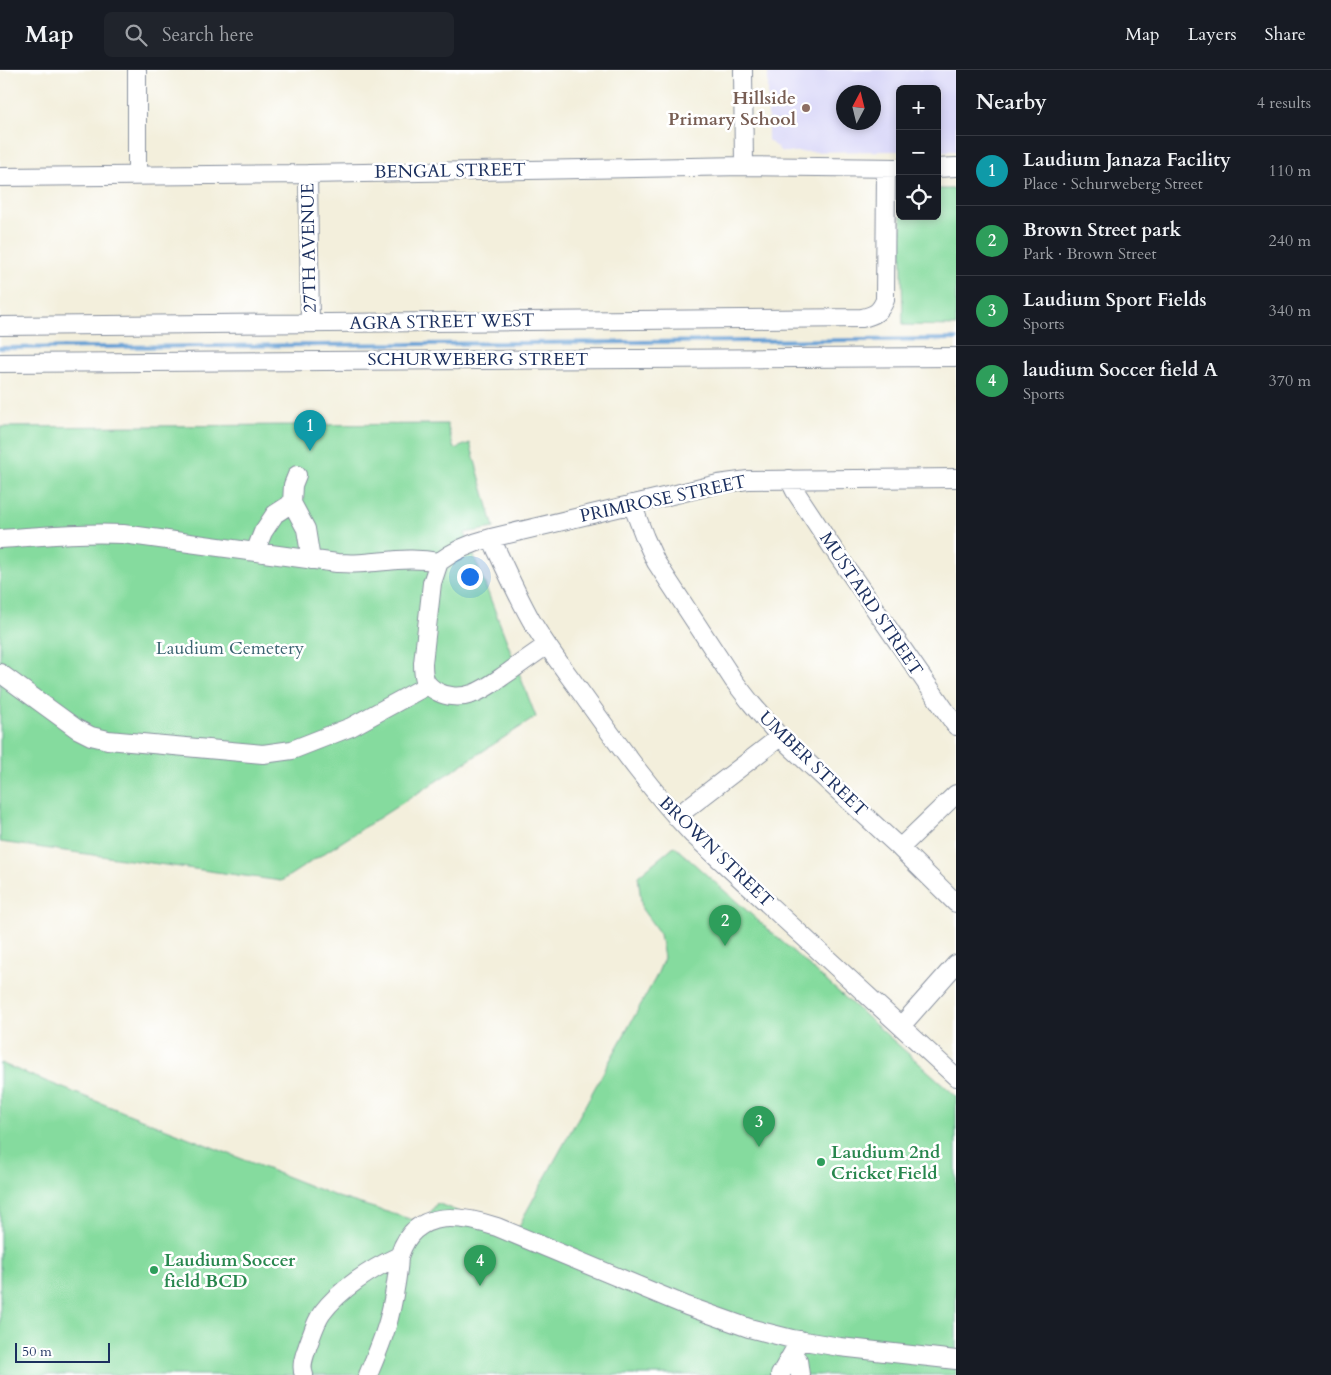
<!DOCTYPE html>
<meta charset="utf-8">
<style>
:root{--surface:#171b24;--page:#20242c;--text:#f1f3f6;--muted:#9ea1a6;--line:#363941;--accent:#1a73e8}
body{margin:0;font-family:Cardo,serif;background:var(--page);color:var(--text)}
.controls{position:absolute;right:15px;top:15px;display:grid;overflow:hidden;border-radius:8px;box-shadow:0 2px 8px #0003}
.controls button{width:45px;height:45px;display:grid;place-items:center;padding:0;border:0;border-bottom:1px solid var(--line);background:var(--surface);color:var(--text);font:25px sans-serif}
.compass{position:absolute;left:836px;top:15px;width:45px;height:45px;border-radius:50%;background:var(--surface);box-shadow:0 2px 8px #0003;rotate:7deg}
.scale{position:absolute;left:15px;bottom:12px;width:95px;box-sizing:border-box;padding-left:5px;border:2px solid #1b2f5e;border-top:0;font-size:14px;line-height:18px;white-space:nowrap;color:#1b2f5e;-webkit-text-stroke:4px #fff;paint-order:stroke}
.you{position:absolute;left:469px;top:506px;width:18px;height:18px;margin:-12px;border:4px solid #fff;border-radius:50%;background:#1a73e8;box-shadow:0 0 0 8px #1a73e833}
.badge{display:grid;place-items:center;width:32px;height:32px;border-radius:50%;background:var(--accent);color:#fff;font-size:16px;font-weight:700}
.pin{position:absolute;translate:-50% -41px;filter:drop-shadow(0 1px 2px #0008)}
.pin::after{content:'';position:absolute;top:26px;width:18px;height:15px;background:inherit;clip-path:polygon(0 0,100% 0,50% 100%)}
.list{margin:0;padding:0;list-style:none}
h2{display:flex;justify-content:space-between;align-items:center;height:65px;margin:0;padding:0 20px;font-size:21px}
h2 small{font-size:16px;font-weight:400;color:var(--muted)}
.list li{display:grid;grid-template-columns:32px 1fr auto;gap:15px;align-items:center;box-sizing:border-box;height:70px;padding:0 20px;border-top:1px solid var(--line)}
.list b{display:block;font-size:19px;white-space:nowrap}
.list p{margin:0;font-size:16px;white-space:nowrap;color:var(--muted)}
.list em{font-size:16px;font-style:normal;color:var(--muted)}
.icon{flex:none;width:28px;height:28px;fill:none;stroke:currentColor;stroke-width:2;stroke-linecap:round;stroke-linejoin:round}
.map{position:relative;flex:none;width:956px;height:1305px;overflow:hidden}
header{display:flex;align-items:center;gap:30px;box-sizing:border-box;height:70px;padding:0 25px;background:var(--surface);border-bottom:1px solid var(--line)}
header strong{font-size:24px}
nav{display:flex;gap:28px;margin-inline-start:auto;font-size:18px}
.search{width:350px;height:45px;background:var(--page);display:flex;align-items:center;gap:12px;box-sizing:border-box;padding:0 18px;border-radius:8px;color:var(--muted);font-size:19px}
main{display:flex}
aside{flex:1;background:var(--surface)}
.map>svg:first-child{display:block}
.built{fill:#d9d7f8;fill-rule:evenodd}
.green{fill:#85db9e;stroke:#50857e}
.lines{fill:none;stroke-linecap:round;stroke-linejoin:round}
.stream{stroke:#659fd4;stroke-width:4}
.minor-casing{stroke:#878f9d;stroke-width:20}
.minor{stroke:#fff;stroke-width:18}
.education-dot{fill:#8d6e63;stroke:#fff;stroke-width:2}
.leisure-dot{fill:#2e9e5b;stroke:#fff;stroke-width:2}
.labels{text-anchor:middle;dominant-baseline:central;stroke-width:5;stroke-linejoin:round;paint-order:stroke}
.education-label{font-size:18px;font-weight:bold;fill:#785e54;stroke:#fff;text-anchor:end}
.street-label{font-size:18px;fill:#1b2f5e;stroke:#fff}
.park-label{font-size:18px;fill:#3b6371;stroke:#fff}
.leisure-label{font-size:18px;font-weight:bold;fill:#27864d;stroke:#fff;text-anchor:start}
</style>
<header>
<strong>Map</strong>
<div class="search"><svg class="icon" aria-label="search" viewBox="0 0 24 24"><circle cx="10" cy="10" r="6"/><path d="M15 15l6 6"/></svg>Search here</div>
<nav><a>Map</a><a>Layers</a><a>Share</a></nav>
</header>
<main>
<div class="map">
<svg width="956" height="1305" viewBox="0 0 956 1305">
<rect width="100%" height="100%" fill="#fff"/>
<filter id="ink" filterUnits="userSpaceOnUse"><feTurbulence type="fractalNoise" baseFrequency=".02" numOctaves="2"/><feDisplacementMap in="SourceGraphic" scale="10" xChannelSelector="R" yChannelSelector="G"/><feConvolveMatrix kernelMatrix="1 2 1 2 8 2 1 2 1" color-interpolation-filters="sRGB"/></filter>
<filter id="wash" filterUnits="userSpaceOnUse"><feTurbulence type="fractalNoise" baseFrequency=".0096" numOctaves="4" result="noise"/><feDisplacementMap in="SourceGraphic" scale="20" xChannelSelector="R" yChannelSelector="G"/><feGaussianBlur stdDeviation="1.12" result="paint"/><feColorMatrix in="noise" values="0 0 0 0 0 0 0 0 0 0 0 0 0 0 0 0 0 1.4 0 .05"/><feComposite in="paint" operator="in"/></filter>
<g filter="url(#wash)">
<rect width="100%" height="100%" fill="#f3efdc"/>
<path class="built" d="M 768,0 L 956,0 L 956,81 L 937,81 L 937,19 L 900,19 L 900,81 L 782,82 L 768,70 ZM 844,22 L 874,22 L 874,52 L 844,52 Z"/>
<path class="green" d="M 937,119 L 956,119 L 956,256 L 903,255 L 901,146 L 937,146 Z
M 447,354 L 454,379 L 470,373 L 494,458 L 465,463 L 536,647 L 281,811 L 0,772 L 0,357 Z
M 674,776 L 956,1026 L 956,1305 L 0,1305 L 0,993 L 338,1127 L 423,1153 L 437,1133 L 515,1165 L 524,1146 L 656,907 L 664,888 L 660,864 L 642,839 L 638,806 Z"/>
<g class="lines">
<path class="stream" d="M 0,278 L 956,269"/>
</g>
</g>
<g filter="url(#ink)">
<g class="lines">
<defs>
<path id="minor" d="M 137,0 L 137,105
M 743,0 L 744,96
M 937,98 L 956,97
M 308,104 L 310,253
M 0,107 L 308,104 L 744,96 L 900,98
M 0,256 L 862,248 C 875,245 880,242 885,230 L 886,98
M 0,293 L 956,287
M 297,405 L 293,415 L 292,433 L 306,459 L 311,490
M 789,409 L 795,421 L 834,480 L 956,656
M 632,434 L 645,468 L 656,492 L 734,611 L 751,633 L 780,667 L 900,778 L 956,833
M 491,468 C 504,496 516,523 531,550 C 547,578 568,604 587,631 C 620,677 653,723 693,765 L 956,1007
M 0,469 C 41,466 82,462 123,464 L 337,493 C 346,493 355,494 364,493 C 391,491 412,487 439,492
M 255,482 L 263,462 L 275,444 L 292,433
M 439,492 C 455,480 471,473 491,468 L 718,414 L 748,410 L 956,408
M 439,492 L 432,513 L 423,593 C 423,607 424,615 438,622 C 447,627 461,628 472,624 C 485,620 497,610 509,602 C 521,593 534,584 547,575
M 0,603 L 77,659 L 91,666 L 108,670 L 263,684 L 292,680 L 351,657 L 428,615
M 676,747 L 780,667
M 900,778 L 956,724
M 901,956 L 956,894
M 792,1284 L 798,1290 L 800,1305
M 304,1305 C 300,1295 305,1285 308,1275 C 312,1265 315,1253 322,1243 C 340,1219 371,1199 399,1186
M 368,1305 C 376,1286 384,1268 389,1248 C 393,1232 396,1215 398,1199 C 399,1194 398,1189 400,1184 C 415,1138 460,1145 497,1157 L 687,1236 L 749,1258 L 792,1269 L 840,1277 L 956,1290
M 780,1305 L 800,1270"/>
</defs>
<use href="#minor" class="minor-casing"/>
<use href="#minor" class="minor"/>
</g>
</g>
<circle class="education-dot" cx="806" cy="38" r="5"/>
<g class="leisure-dot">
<circle cx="821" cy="1092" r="5"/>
<circle cx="154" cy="1200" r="5"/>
</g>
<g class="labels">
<g class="education-label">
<text x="796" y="28">Hillside<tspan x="796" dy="21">Primary School</tspan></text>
</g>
<g class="street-label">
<text transform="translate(450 101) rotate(-1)">BENGAL STREET</text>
<text transform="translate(309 178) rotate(-91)">27TH AVENUE</text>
<text transform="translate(442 252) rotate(-1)">AGRA STREET WEST</text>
<text x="478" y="289">SCHURWEBERG STREET</text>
<text transform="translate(663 429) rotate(-12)">PRIMROSE STREET</text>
<text transform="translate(871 534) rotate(56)">MUSTARD STREET</text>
<text transform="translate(813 694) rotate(44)">UMBER STREET</text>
<text transform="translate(716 782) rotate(44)">BROWN STREET</text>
</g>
<g class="park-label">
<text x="230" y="578">Laudium Cemetery</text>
</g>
<g class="leisure-label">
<text x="831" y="1082">Laudium 2nd<tspan x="831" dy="21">Cricket Field</tspan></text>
<text x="164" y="1190">Laudium Soccer<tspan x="164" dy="21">field BCD</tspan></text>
</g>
</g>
</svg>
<div class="controls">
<button>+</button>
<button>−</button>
<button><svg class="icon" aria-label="locate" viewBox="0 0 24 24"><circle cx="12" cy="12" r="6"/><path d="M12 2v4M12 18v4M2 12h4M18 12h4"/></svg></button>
</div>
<svg class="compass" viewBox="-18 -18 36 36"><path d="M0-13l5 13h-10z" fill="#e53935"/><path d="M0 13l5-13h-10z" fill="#9ea1a6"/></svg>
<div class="scale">50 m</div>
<div class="you"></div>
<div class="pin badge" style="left:310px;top:381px;background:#0f9aa8">1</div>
<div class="pin badge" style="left:725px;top:876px;background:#2e9e5b">2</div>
<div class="pin badge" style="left:759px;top:1077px;background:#2e9e5b">3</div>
<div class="pin badge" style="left:480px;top:1216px;background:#2e9e5b">4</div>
</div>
<aside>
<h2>Nearby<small>4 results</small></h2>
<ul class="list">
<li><span class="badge" style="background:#0f9aa8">1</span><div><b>Laudium Janaza Facility</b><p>Place · Schurweberg Street</p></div><em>110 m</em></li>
<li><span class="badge" style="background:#2e9e5b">2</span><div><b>Brown Street park</b><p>Park · Brown Street</p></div><em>240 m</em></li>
<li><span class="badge" style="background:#2e9e5b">3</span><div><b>Laudium Sport Fields</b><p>Sports</p></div><em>340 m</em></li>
<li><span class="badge" style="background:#2e9e5b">4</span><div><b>laudium Soccer field A</b><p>Sports</p></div><em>370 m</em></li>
</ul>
</aside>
</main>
